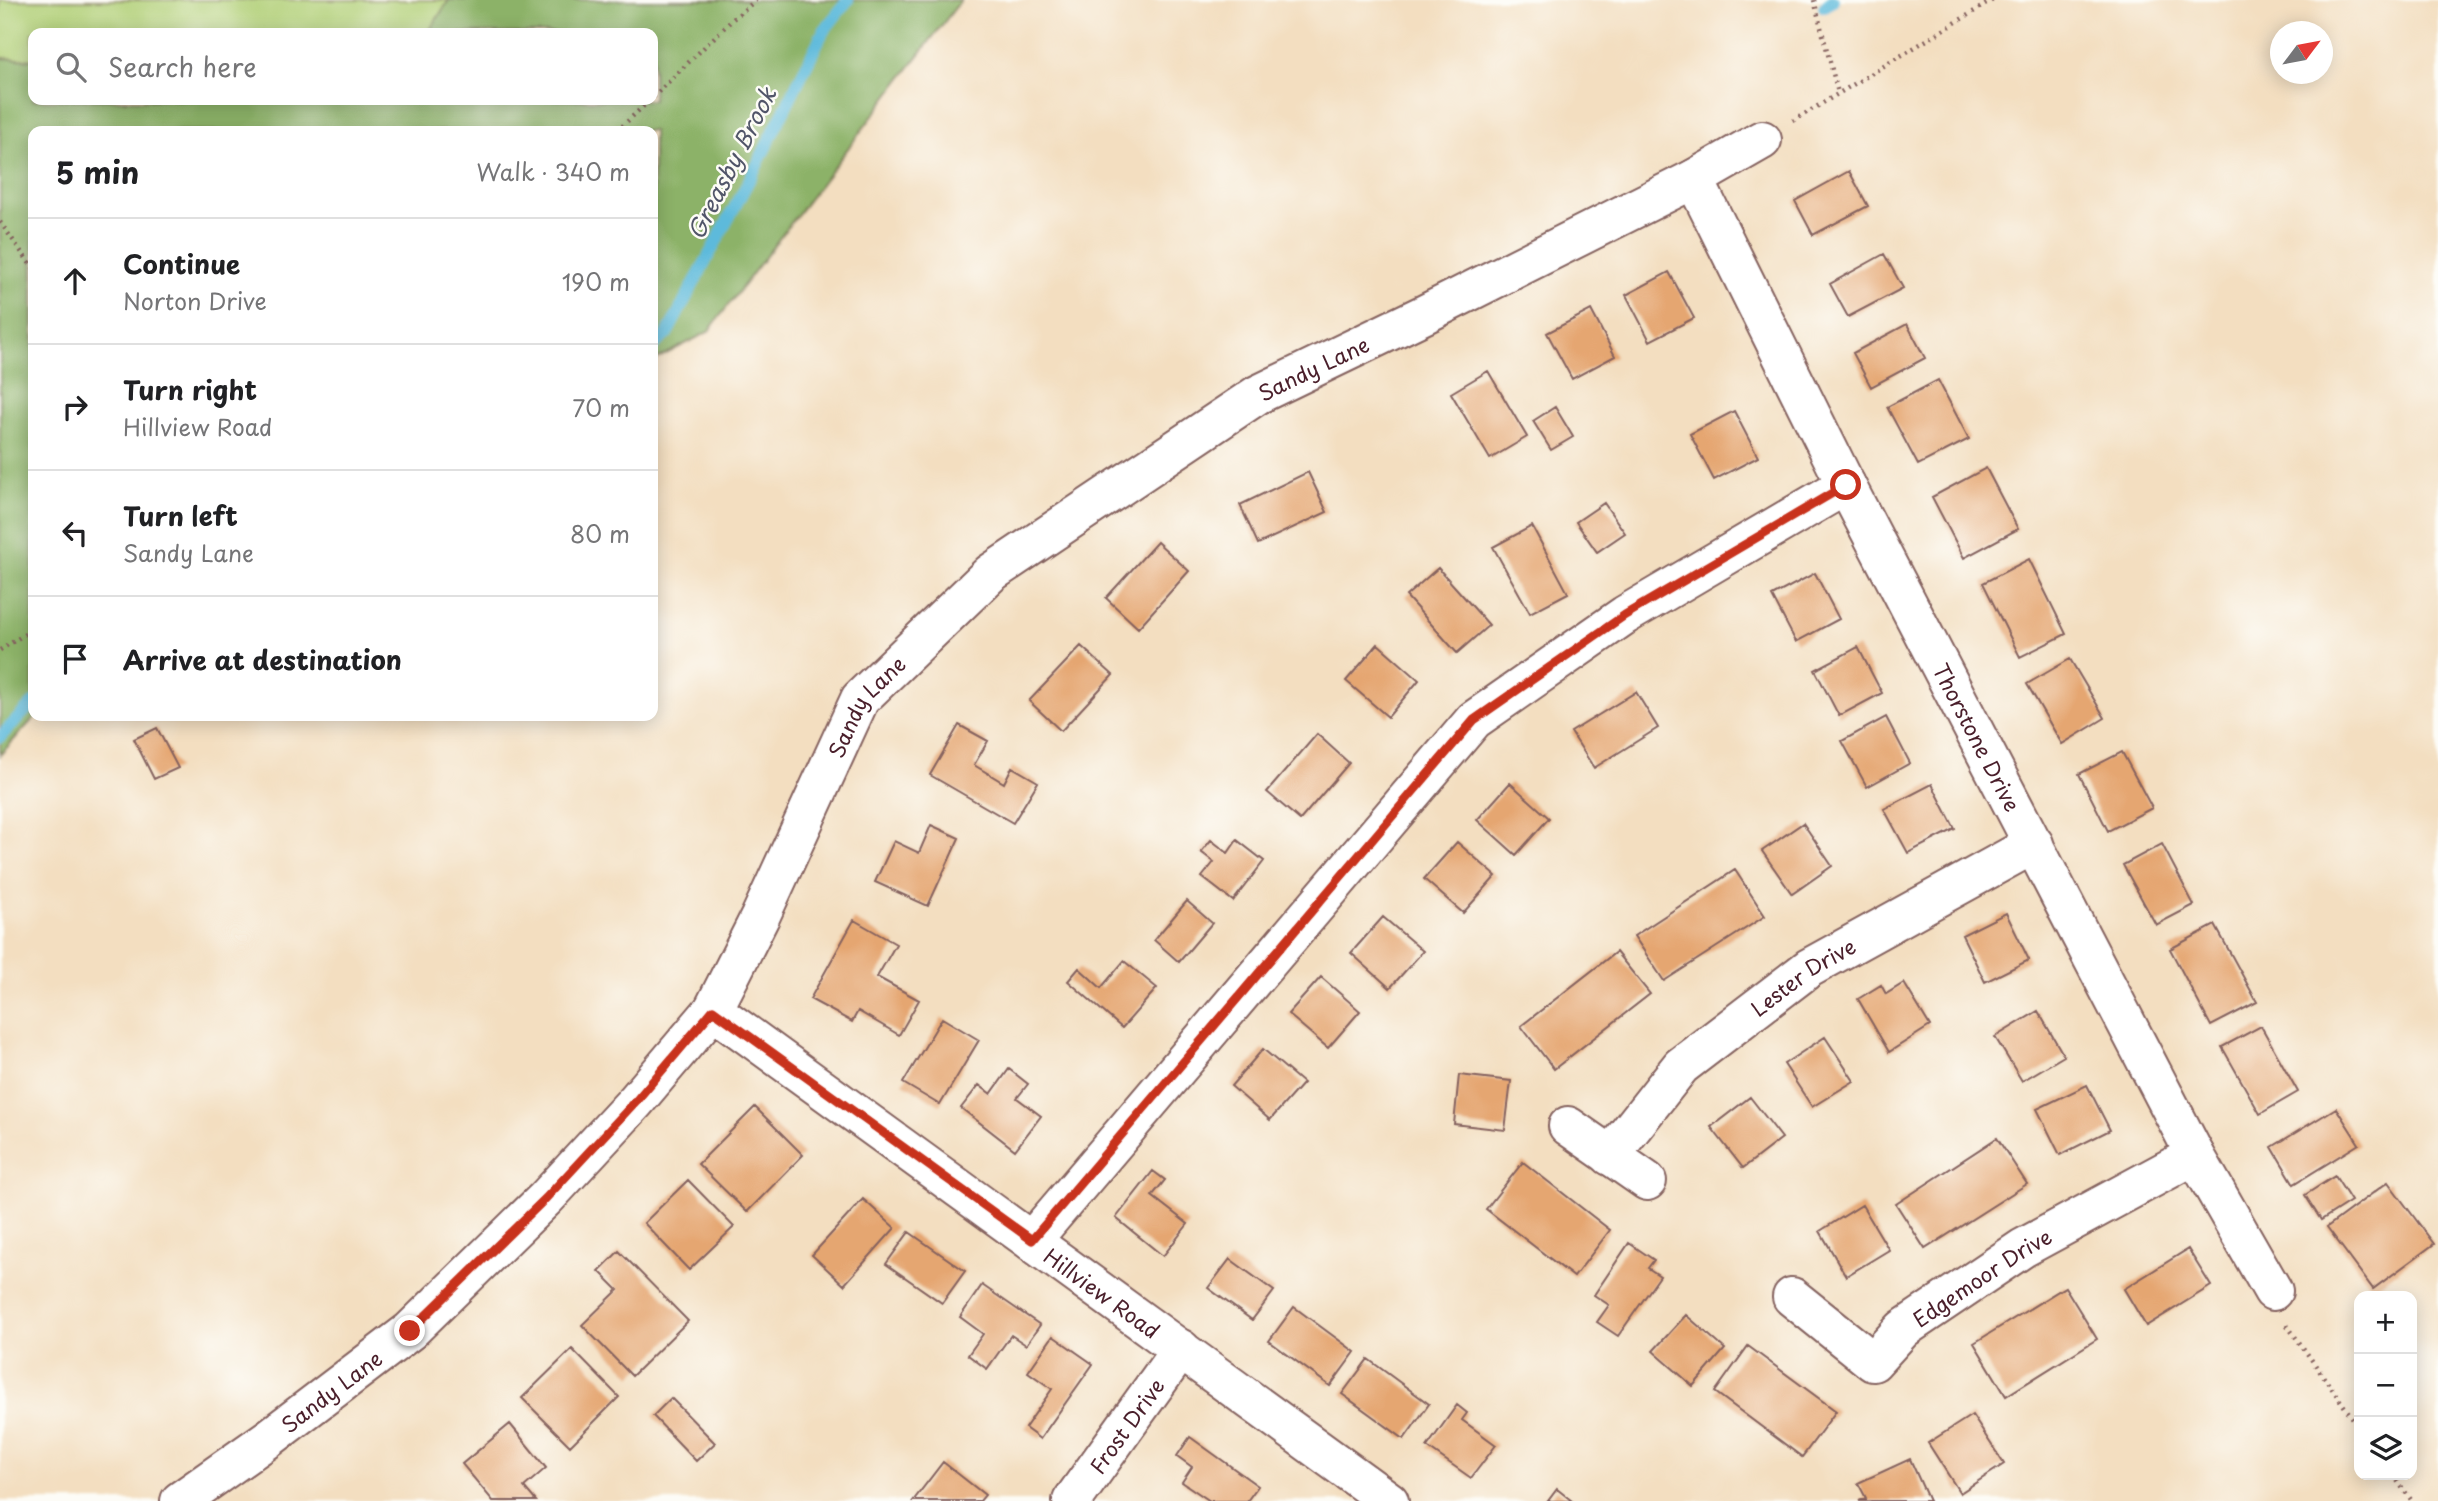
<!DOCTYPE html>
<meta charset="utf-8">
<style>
:root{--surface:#fff;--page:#f6f6f6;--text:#202124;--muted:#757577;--line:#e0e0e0}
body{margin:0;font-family:"Playpen Sans",sans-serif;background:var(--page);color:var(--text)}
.controls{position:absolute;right:21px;bottom:21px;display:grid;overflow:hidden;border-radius:14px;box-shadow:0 4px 18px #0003}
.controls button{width:63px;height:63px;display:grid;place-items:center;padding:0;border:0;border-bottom:2px solid var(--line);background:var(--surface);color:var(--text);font:35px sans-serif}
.compass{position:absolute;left:2270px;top:21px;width:63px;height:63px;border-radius:50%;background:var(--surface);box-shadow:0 4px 18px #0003;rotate:58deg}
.stop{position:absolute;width:21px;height:21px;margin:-16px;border:5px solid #c8321e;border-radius:50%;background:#fff}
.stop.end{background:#c8321e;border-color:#fff;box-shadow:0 2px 7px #0008}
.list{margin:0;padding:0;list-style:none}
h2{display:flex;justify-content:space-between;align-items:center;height:91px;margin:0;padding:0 28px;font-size:30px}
h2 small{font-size:23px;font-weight:400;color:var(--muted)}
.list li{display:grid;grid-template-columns:46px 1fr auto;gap:21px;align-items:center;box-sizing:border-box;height:126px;padding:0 28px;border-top:2px solid var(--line)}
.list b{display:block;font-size:26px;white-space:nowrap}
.list p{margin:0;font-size:23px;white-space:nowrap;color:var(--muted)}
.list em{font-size:23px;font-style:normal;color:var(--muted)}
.icon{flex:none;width:38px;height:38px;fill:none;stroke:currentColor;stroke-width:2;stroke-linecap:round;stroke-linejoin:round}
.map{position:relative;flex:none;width:2438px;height:1501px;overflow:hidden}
.search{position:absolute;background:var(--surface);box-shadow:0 4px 18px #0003;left:28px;top:28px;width:630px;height:77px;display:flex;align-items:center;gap:18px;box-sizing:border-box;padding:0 24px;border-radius:14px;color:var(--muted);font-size:26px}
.panel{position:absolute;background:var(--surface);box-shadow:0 4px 18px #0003;left:28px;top:126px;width:630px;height:595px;border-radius:14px}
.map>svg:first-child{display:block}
.green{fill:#b0cf76;stroke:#7d7750;stroke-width:2}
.forest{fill:#8cb267;stroke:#6b6849;stroke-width:2}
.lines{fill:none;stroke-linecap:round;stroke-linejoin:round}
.stream{stroke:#5dbadb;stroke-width:12}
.building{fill:#e5a671}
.minor-casing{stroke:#85625f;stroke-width:42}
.path{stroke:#85625f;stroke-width:4.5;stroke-dasharray:2 5;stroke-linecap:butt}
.minor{stroke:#fff;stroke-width:38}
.route{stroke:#c8321e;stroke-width:9}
.labels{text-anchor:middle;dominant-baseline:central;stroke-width:5;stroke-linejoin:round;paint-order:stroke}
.street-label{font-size:21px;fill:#4a1f2b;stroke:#fdfcf7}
.water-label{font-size:23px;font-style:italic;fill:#515569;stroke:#fdfcf7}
</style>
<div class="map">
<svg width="2438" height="1501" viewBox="0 0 2438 1501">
<rect width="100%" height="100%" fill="#fdfcf7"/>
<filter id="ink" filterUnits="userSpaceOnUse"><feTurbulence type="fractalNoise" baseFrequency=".0143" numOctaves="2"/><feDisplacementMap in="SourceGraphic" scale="14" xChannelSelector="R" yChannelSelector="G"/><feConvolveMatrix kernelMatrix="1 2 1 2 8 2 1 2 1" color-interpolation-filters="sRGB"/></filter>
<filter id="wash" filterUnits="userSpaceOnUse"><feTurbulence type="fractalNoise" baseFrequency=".00686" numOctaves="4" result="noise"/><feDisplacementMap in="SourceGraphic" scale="28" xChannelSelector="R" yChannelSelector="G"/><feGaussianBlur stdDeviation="1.57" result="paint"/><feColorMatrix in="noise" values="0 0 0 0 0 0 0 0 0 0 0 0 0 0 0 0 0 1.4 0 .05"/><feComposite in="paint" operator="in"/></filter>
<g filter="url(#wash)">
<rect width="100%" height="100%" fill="#f3dec0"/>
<path class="green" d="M 0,0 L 449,0 L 428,33 L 33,33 L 33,60 L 0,58 Z"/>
<path class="forest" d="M 449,0 L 961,0 L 708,332 L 653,361 L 653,131 L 33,131 L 33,716 L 36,716 L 0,755 L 0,58 L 33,60 L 33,100 L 653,100 L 653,33 L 428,33 Z"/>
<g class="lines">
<path class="stream" d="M 1824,7 L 1833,0
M 653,346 L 667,334 L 755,169 L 823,32 L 848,0
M 0,737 L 33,703"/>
</g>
<g id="blocks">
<path class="building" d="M 1849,171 L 1868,206 L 1813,235 L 1795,201 Z
M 1884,254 L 1903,288 L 1848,317 L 1830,284 Z
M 1669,272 L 1694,318 L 1650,341 L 1626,295 Z
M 1591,310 L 1615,356 L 1572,379 L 1547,333 Z
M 1907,324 L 1925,358 L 1871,387 L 1853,353 Z
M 1488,371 L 1527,437 L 1490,459 L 1451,393 Z
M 1938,380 L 1969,439 L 1918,465 L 1887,407 Z
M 1555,407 L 1573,437 L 1551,450 L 1533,421 Z
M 1734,411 L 1758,457 L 1714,480 L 1690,434 Z
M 1986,468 L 2018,529 L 1964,558 L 1932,497 Z
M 1308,472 L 1327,512 L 1258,544 L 1240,505 Z
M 1604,503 L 1625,533 L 1597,552 L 1576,522 Z
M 1532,526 L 1568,593 L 1530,613 L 1493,547 Z
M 1157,542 L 1189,571 L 1138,628 L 1106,598 Z
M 2029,559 L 2066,634 L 2020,657 L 1983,583 Z
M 1438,568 L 1489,625 L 1457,653 L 1406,596 Z
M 1815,573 L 1839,619 L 1796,642 L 1772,596 Z
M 1378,644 L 1419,680 L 1388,717 L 1346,681 Z
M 1081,646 L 1113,675 L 1061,731 L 1029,701 Z
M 1858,647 L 1882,693 L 1839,716 L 1815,670 Z
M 2070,659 L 2105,718 L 2062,744 L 2027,684 Z
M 1636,692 L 1658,728 L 1594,768 L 1571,732 Z
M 1886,717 L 1910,763 L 1867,787 L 1842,741 Z
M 959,725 L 988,741 L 974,765 L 1004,783 L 1012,767 L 1038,782 L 1013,823 L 930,775 Z
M 157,728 L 178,768 L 154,779 L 134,739 Z
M 1317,734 L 1349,763 L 1300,820 L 1267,792 Z
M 2122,752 L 2152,808 L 2108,831 L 2079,774 Z
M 1510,783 L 1549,818 L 1516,855 L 1477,820 Z
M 1932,784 L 1955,829 L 1908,853 L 1884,809 Z
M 1803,823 L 1832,866 L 1792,894 L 1762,851 Z
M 931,825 L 959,838 L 928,906 L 875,882 L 894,841 L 919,853 Z
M 1211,840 L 1228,853 L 1237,840 L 1264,861 L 1233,901 L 1202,877 L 1214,862 L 1201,852 Z
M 1457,842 L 1496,876 L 1463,913 L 1424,879 Z
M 2162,844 L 2194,905 L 2156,925 L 2123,865 Z
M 1735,870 L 1765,916 L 1664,981 L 1634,936 Z
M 1187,901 L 1212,923 L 1179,962 L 1154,940 Z
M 2006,913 L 2029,960 L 1985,982 L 1962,935 Z
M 1383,917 L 1423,951 L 1390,988 L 1351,953 Z
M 854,920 L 896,944 L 877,977 L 919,1000 L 899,1035 L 858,1011 L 852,1022 L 810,999 Z
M 2215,925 L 2257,1002 L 2211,1026 L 2170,949 Z
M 1616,952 L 1650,994 L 1554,1069 L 1521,1026 Z
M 1124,961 L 1157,988 L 1122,1028 L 1068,981 L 1079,968 L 1101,988 Z
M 1321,977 L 1360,1011 L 1328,1048 L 1288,1014 Z
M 1904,983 L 1930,1026 L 1889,1052 L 1858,999 L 1881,985 L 1886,994 Z
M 2038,1011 L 2064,1056 L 2022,1081 L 1995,1037 Z
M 942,1018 L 979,1040 L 940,1105 L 903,1083 Z
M 2261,1026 L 2298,1092 L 2260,1114 L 2222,1047 Z
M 1825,1037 L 1854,1081 L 1812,1107 L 1784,1064 Z
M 1263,1049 L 1303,1083 L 1270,1120 L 1231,1086 Z
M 1009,1069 L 1028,1084 L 1017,1098 L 1041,1116 L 1015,1150 L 961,1108 L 979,1085 L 991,1094 Z
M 1459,1075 L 1511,1081 L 1505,1130 L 1454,1124 Z
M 2087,1085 L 2110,1130 L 2060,1155 L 2037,1109 Z
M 1750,1097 L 1782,1138 L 1743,1168 L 1711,1127 Z
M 755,1107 L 803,1155 L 747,1212 L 698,1164 Z
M 2336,1108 L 2359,1144 L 2294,1184 L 2272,1147 Z
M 1997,1138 L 2027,1184 L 1925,1249 L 1896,1204 Z
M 1523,1162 L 1610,1230 L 1574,1277 L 1486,1209 Z
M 1153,1171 L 1165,1180 L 1152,1196 L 1188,1224 L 1163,1256 L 1116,1218 Z
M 2335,1176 L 2351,1201 L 2321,1220 L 2305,1195 Z
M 688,1180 L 734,1227 L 689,1270 L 644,1223 Z
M 2388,1182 L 2434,1244 L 2373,1289 L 2327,1227 Z
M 863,1199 L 895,1228 L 844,1285 L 812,1255 Z
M 1862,1205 L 1889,1250 L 1846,1276 L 1820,1231 Z
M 909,1232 L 965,1271 L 942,1303 L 886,1264 Z
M 1629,1243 L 1654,1260 L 1648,1268 L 1660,1276 L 1618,1336 L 1597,1322 L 1609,1305 L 1594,1295 Z
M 2188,1249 L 2211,1286 L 2146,1326 L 2124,1289 Z
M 619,1251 L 688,1321 L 632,1376 L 582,1325 L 618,1290 L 599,1271 Z
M 1230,1259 L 1274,1291 L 1252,1320 L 1208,1288 Z
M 982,1285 L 1040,1325 L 1026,1345 L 1011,1335 L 987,1369 L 968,1355 L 983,1334 L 960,1317 Z
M 2065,1287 L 2097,1339 L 2006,1396 L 1974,1343 Z
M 1294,1307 L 1355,1352 L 1330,1386 L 1269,1341 Z
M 1686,1315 L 1725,1349 L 1693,1386 L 1653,1351 Z
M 1053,1336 L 1093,1364 L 1040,1439 L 1025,1428 L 1052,1389 L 1028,1372 Z
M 1748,1346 L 1836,1411 L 1802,1457 L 1715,1392 Z
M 572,1349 L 619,1397 L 570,1446 L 522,1398 Z
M 1368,1359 L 1429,1404 L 1404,1439 L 1342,1394 Z
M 671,1398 L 715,1443 L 696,1461 L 653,1416 Z
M 1457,1405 L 1467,1413 L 1462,1420 L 1496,1445 L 1471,1478 L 1427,1447 Z
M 1972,1415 L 2004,1464 L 1960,1493 L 1928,1443 Z
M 510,1424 L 546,1468 L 524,1487 L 536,1501 L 493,1501 L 462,1464 Z
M 1190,1437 L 1258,1486 L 1247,1501 L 1210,1501 L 1182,1482 L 1192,1467 L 1177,1456 Z
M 1910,1459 L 1929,1501 L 1859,1501 L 1866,1498 L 1858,1483 Z
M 943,1462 L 985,1495 L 980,1501 L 913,1501 Z
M 1557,1489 L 1572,1501 L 1548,1501 Z"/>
</g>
</g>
<g filter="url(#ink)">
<use href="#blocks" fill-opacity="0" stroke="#85625f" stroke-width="2"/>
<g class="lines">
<defs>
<g id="minor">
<path id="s1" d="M 1694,179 L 1846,485 L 2195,1155 L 2273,1291"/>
<path id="s2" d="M 713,1010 L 1389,1501"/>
<path d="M 1568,1126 L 1647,1181"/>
<path id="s3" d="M 1610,1156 L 1681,1066 L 1809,968 L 2034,844"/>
<path d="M 1032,1240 L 1474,720 L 1625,615 L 1846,485"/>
<path id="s4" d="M 1792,1297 L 1873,1362 L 1903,1329 L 2023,1248 L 2195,1155"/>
<path id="s5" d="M 180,1501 L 268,1439 L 410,1331 L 546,1198 L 636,1101 L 713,1010 L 760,917 L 860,699 L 991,573 L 1257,395 L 1423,315 L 1694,179 L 1762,140"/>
<path id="s6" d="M 1072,1501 L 1181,1349"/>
</g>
</defs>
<use href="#minor" class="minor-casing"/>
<path class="path" d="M 1814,0 L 1838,93
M 653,97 L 733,19 L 756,0
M 1793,121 L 1993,0
M 617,131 L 650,100
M 0,222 L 33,268
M 0,650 L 33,629
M 2287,1325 L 2359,1427
M 2393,1475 L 2412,1501"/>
<use href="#minor" class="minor"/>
</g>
</g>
<g class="lines" filter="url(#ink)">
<path class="route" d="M 410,1331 L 546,1198 L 636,1101 L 713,1010 L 1032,1240 L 1474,720 L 1625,615 L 1846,485"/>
</g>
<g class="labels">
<g class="street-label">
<text stroke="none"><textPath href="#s5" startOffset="1636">Sandy Lane</textPath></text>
<text stroke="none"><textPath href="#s5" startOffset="1069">Sandy Lane</textPath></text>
<text stroke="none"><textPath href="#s1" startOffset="626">Thorstone Drive</textPath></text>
<text stroke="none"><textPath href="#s3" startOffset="266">Lester Drive</textPath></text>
<text stroke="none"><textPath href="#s4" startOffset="243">Edgemoor Drive</textPath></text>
<text stroke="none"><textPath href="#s2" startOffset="481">Hillview Road</textPath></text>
<text stroke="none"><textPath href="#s5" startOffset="187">Sandy Lane</textPath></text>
<text stroke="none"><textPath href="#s6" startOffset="93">Frost Drive</textPath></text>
</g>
<g class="water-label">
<text transform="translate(731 163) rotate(-63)">Greasby Brook</text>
</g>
</g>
</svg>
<div class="controls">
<button>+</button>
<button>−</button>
<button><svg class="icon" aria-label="layers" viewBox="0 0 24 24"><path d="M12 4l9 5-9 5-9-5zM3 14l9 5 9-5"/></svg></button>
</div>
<svg class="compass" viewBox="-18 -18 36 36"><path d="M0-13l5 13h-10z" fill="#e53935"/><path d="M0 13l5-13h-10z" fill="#757577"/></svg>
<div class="stop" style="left:1846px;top:485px"></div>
<div class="stop end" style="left:410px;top:1331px"></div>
<div class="search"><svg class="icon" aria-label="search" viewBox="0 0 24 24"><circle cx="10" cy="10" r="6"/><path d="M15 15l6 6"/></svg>Search here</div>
<section class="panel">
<h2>5 min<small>Walk · 340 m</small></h2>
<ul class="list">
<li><svg class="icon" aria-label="ahead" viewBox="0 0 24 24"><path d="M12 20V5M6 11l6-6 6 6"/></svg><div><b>Continue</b><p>Norton Drive</p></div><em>190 m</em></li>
<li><svg class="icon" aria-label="right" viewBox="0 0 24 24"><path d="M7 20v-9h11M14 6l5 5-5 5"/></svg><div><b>Turn right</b><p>Hillview Road</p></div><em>70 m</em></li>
<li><svg class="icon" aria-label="left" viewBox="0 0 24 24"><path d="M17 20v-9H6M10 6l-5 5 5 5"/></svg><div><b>Turn left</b><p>Sandy Lane</p></div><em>80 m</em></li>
<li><svg class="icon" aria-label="arrive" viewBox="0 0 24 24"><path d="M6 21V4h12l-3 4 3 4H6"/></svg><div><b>Arrive at destination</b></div></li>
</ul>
</section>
</div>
